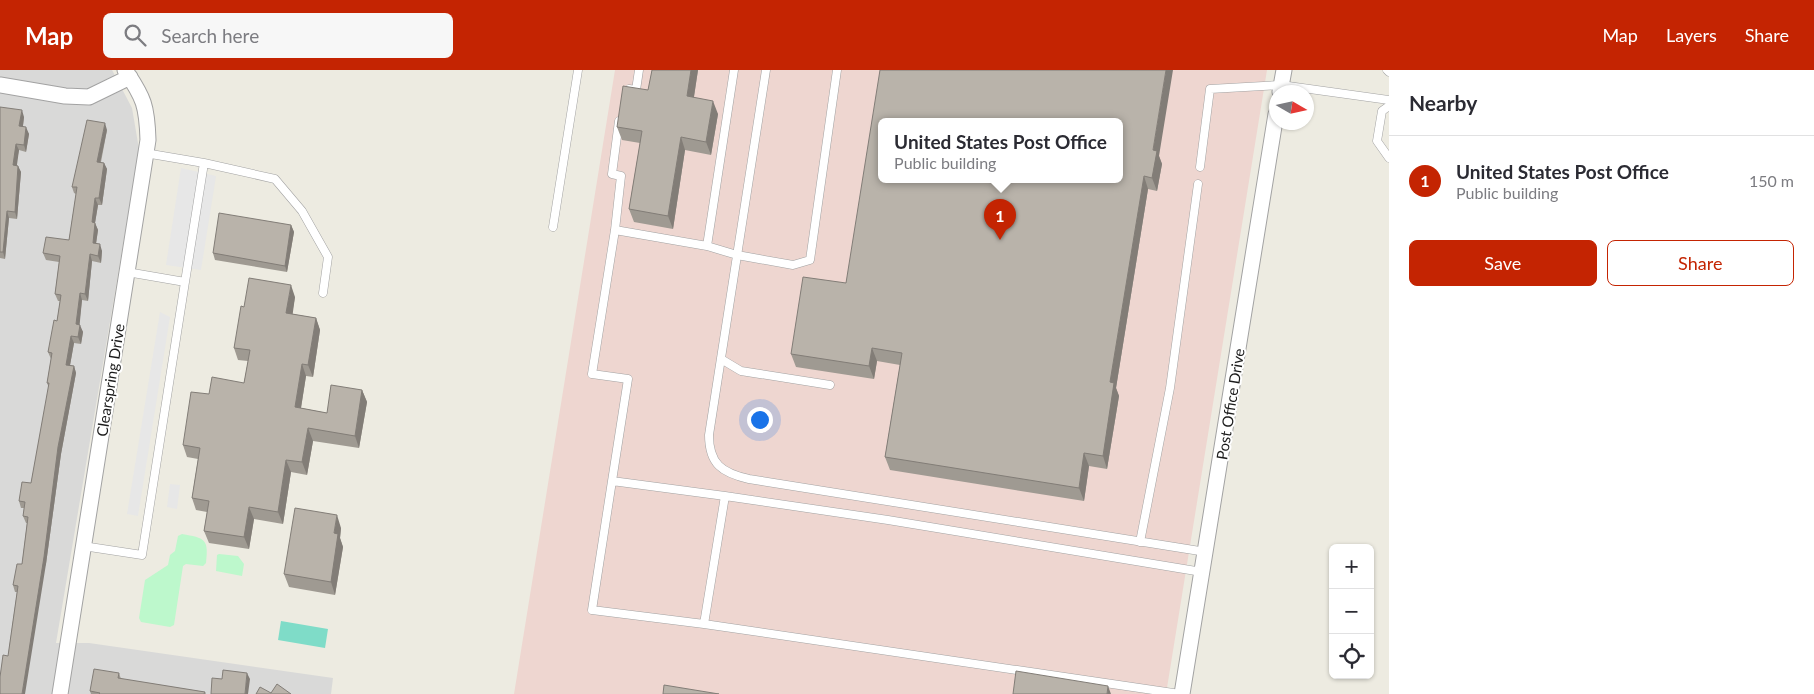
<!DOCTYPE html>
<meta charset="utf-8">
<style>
:root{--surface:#fff;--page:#f7f7f7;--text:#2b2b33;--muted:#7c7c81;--line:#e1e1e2;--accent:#c42402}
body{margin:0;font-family:Lato,sans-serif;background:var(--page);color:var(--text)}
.controls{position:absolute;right:15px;bottom:15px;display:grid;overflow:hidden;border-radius:8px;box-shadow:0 1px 4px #0004}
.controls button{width:45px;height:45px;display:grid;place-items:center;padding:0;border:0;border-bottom:1px solid var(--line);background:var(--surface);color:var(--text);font:25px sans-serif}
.compass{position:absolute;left:1269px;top:15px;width:45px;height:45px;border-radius:50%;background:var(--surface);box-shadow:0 1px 4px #0004;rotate:99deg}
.you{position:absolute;left:759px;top:349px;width:18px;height:18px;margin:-12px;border:4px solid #fff;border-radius:50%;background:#1a73e8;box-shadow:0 0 0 8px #1a73e833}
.badge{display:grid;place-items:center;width:32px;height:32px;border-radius:50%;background:var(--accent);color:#fff;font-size:16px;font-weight:700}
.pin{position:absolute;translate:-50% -41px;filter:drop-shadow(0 1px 2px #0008)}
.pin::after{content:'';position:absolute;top:26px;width:18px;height:15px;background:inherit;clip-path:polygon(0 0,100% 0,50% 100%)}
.popup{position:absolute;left:878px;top:48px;width:245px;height:65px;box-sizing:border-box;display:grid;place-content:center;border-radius:8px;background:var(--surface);filter:drop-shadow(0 1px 4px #0005);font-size:16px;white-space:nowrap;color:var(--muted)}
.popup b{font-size:19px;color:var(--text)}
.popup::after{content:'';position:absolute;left:50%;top:100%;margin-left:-10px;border:10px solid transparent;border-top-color:var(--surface)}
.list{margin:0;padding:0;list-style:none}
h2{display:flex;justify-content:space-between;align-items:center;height:65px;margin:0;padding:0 20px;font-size:21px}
h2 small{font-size:16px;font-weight:400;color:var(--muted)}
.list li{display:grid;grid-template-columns:32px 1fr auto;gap:15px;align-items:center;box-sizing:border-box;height:90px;padding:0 20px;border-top:1px solid var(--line)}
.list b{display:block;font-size:19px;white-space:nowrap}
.list p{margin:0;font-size:16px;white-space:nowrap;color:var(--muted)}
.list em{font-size:16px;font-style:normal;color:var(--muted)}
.actions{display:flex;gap:10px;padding:15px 20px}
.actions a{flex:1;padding:11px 0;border:1px solid var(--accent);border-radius:8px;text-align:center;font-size:18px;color:var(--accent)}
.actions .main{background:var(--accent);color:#fff}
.icon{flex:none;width:28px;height:28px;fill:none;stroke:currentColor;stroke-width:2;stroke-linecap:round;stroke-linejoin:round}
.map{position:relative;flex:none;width:1389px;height:624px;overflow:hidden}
header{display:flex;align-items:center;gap:30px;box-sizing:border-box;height:70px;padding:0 25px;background:var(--accent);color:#fff}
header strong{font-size:24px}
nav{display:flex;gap:28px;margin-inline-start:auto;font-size:18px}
.search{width:350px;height:45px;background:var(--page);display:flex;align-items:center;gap:12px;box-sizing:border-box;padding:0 18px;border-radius:8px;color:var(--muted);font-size:19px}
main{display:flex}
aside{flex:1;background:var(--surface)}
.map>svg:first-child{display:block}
.residential{fill:#d9d9d8}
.commercial{fill:#eed6d0;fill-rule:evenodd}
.park{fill:#bdf8cc}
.pitch{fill:#7fdcc8}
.parking{fill:#e7e7e7}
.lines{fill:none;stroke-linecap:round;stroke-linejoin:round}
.service-casing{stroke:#a2a2a2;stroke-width:9}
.minor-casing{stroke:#a2a2a2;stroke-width:17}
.service{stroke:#fff;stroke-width:8}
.minor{stroke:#fff;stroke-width:15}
.wall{fill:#9f9a92}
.shaded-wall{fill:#827d77}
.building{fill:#b9b3aa;stroke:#827d77;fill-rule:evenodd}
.labels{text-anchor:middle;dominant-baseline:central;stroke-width:4;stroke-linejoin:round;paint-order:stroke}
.street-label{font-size:15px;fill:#1b1b1b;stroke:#fff}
</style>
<header>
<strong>Map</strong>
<div class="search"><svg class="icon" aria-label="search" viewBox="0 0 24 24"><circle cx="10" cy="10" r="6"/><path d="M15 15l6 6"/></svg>Search here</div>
<nav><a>Map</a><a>Layers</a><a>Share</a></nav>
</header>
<main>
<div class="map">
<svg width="1389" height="624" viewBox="0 0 1389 624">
<rect width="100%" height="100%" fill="#edebe1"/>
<path class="residential" d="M 0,0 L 112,0 L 132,38 L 139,79 L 56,573 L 89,573 L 333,608 L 331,624 L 0,624 Z"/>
<path class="commercial" d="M 615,0 L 1267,0 L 1166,624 L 514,624 ZM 881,51 L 1119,51 L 1119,109 L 881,109 Z"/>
<path class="park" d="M 182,464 C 205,468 209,469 206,493 L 203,496 L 186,494 L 183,496 L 174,555 L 170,557 L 141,552 L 139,548 L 145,510 L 168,495 L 170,485 L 175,481 L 178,466 Z
M 219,484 L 238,486 L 244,494 L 242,506 L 216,501 L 217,485 Z"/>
<path class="pitch" d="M 281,551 L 328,559 L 325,578 L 278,570 Z"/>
<path class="parking" d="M 181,98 L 216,106 L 201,200 L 166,195 Z
M 160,242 L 170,247 L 138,446 L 127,444 Z
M 170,414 L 180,415 L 177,439 L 167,437 Z"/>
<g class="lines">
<defs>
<path id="service" d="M 766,0 L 709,365 C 709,394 722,403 749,409 L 1206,482
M 1387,0 L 1389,2
M 629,19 L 636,20 L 639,0
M 1389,36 L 1382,41 L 1377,71 L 1389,88
M 619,51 L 612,104 L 621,106 L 615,160 L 592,304 L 628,309 L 612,411 L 725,426
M 145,83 L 204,93 L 185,212
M 204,93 L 275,109 L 302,141 L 328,187 L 323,223
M 1200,97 L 1210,19 L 1281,15 L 1389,30
M 553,157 L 578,0
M 615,160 L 707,176 L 734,0
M 707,176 L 737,185 L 793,195 L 810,190 L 837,0
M 721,289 L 741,301 L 830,315
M 612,411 L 592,540 L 704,554
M 1140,472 L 1170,318 L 1198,114
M 83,476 L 142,485 L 185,212 L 127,202
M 1180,624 L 704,554 L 725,426 L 888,450 L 1202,502"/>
<path id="minor" d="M 0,15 L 65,26 L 89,27 L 130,7
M 1280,22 L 1284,0
M 60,624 L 148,70 C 147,36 144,28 125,0
M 1182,624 L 1276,44"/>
</defs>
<use href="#service" class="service-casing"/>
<use href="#minor" class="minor-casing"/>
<use href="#service" class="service"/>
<use href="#minor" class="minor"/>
</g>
<path class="wall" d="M 652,0 L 698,0 L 694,27 L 718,44 L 711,85 L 685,80 L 673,159 L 634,152 L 629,139 L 640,73 L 622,70 L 617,57 L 648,20 Z
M 0,37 L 24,47 L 23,56 L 29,64 L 26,82 L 19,80 L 16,95 L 18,96 L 21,102 L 17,149 L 9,148 L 5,189 L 0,188 Z
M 107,60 L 101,92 L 104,93 L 107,99 L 102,135 L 98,135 L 95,153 L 98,160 L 96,174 L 102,181 L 101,193 L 92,191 L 88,231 L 82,230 L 79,255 L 83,262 L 81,274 L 74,273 L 70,295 L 74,296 L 76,303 L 61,384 L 46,494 L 8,586 L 17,522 L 15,522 L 13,515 L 22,494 L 27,453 L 26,453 L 23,446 L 24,438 L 21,438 L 19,431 L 31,413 L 49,318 L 47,313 L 51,289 L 48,282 L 57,251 L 60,231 L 58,231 L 55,224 L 59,192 L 46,190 L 43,183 L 69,170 L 76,124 L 74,123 L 72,117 Z
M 1159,86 L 1162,94 L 1157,121 L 1148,119 L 1116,318 L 1119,326 L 1107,399 L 1089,396 L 1084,431 L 890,400 L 885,387 L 900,295 L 877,291 L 874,309 L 796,297 L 791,284 L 846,213 Z
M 291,155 L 294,162 L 287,202 L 215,190 L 213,183 Z
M 295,227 L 292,244 L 316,248 L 320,260 L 313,307 L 306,306 L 301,338 L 327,343 L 362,320 L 367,332 L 359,378 L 313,371 L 307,405 L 291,402 L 283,454 L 254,449 L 249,479 L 209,473 L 204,461 L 207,442 L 196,440 L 192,428 L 198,389 L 187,387 L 183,375 L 209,324 L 244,313 L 248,291 L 238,290 L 234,278 L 244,237 Z
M 341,458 L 340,468 L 343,477 L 335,525 L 289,517 L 284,504 Z
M 119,603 L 121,609 L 205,622 L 206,624 L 91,624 L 90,621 Z"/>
<path class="shaded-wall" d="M 691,0 L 698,0 L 692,39 L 687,26 Z
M 1166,0 L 1173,0 L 1159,86 L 1162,94 L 1157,121 L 1152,108 L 1153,80 Z
M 713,31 L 718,44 L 711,85 L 706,72 Z
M 22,40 L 24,47 L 22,63 L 19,56 Z
M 105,53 L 107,60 L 99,98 L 97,92 Z
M 26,57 L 29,64 L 26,82 L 24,75 Z
M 681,67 L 685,80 L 673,159 L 668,146 Z
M 16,74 L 19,80 L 16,102 L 13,95 Z
M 104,93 L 107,99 L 102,135 L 99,128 Z
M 18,96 L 21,102 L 17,149 L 15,142 Z
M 1144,106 L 1148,119 L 1116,318 L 1119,326 L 1107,399 L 1103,386 L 1110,312 Z
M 95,128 L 98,135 L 94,159 L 92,152 Z
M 7,141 L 9,148 L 5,189 L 3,182 Z
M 95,153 L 98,160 L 95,180 L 93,173 Z
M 291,155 L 294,162 L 287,202 L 285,196 Z
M 100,174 L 102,181 L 101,193 L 98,186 Z
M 90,184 L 92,191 L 88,231 L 85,224 Z
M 291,215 L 295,227 L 291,256 L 286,243 Z
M 80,223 L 82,230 L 79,261 L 76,254 Z
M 316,248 L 320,260 L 313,307 L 308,295 Z
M 80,255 L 83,262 L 81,274 L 78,267 Z
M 71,266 L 74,273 L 69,301 L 66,295 Z
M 872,278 L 877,291 L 874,309 L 869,296 Z
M 302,294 L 306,306 L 299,350 L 295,337 Z
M 74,296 L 76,303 L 61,384 L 46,494 L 25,624 L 22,624 L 58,377 Z
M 362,320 L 367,332 L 359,378 L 355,366 Z
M 308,358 L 313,371 L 307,405 L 302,392 Z
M 1084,383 L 1089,396 L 1084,431 L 1079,418 Z
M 286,390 L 291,402 L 283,454 L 278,442 Z
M 249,437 L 254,449 L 249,479 L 244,467 Z
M 337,445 L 341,458 L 340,468 L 343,477 L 335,525 L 331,512 L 334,463 Z
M 247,603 L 250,609 L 248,624 L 245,624 Z
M 1108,616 L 1111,624 L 1107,624 Z"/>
<path class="building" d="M 652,0 L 691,0 L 687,26 L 713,31 L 706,72 L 681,67 L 668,146 L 629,139 L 642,61 L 617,57 L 623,16 L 648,20 Z
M 880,0 L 1166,0 L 1153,80 L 1157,81 L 1152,108 L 1144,106 L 1110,312 L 1114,313 L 1103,386 L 1084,383 L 1079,418 L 885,387 L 902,283 L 872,278 L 869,296 L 791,284 L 803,207 L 846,213 ZM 881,51 L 1119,51 L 1119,109 L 881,109 Z
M 0,37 L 22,40 L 19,56 L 26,57 L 24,75 L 16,74 L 13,95 L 18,96 L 15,142 L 7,141 L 3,182 L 0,182 Z
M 87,50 L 105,53 L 97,92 L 104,93 L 99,128 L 95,128 L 92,152 L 95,153 L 93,173 L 100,174 L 98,186 L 90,184 L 85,224 L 80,223 L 76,254 L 80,255 L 78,267 L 71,266 L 66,295 L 74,296 L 58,377 L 44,487 L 22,624 L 0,624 L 0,607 L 3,585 L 8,586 L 18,516 L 13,515 L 17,494 L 22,494 L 28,447 L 23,446 L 25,432 L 19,431 L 22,412 L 31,413 L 49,313 L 47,313 L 52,283 L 48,282 L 54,250 L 57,251 L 61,225 L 55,224 L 60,186 L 43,183 L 46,167 L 69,170 L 77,117 L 72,117 Z
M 219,143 L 291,155 L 285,196 L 213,183 Z
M 249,208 L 291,215 L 286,243 L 316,248 L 308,295 L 302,294 L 295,337 L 327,343 L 331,315 L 362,320 L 355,366 L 308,358 L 302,392 L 286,390 L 278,442 L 249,437 L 244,467 L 204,461 L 209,431 L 192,428 L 200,378 L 183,375 L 191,322 L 209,324 L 212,307 L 244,313 L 250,280 L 234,278 L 241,236 L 244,237 Z
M 295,438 L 337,445 L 334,463 L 338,464 L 331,512 L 284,504 Z
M 94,599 L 119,603 L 118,608 L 205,622 L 204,624 L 99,624 L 100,623 L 90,621 Z
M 223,600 L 247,603 L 245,624 L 211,624 L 212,608 L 222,609 Z
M 1016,601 L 1108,616 L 1107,624 L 1013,624 Z
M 277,614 L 291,624 L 256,624 L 260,617 L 271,623 Z
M 664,615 L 719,624 L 663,624 Z"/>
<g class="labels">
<g class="street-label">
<text transform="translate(110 310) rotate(-81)">Clearspring Drive</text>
<text transform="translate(1230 334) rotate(-81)">Post Office Drive</text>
</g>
</g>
</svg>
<div class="controls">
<button>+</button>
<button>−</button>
<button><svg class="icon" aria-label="locate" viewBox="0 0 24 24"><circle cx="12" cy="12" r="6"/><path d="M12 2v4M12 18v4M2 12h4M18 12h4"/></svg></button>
</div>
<svg class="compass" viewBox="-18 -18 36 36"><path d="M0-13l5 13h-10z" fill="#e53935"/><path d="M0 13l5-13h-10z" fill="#7c7c81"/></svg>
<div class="you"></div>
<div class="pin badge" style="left:1000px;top:170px">1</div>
<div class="popup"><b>United States Post Office</b>Public building</div>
</div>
<aside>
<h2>Nearby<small></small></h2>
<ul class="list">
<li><span class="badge">1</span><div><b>United States Post Office</b><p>Public building</p></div><em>150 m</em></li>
</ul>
<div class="actions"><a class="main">Save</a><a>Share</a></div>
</aside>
</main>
